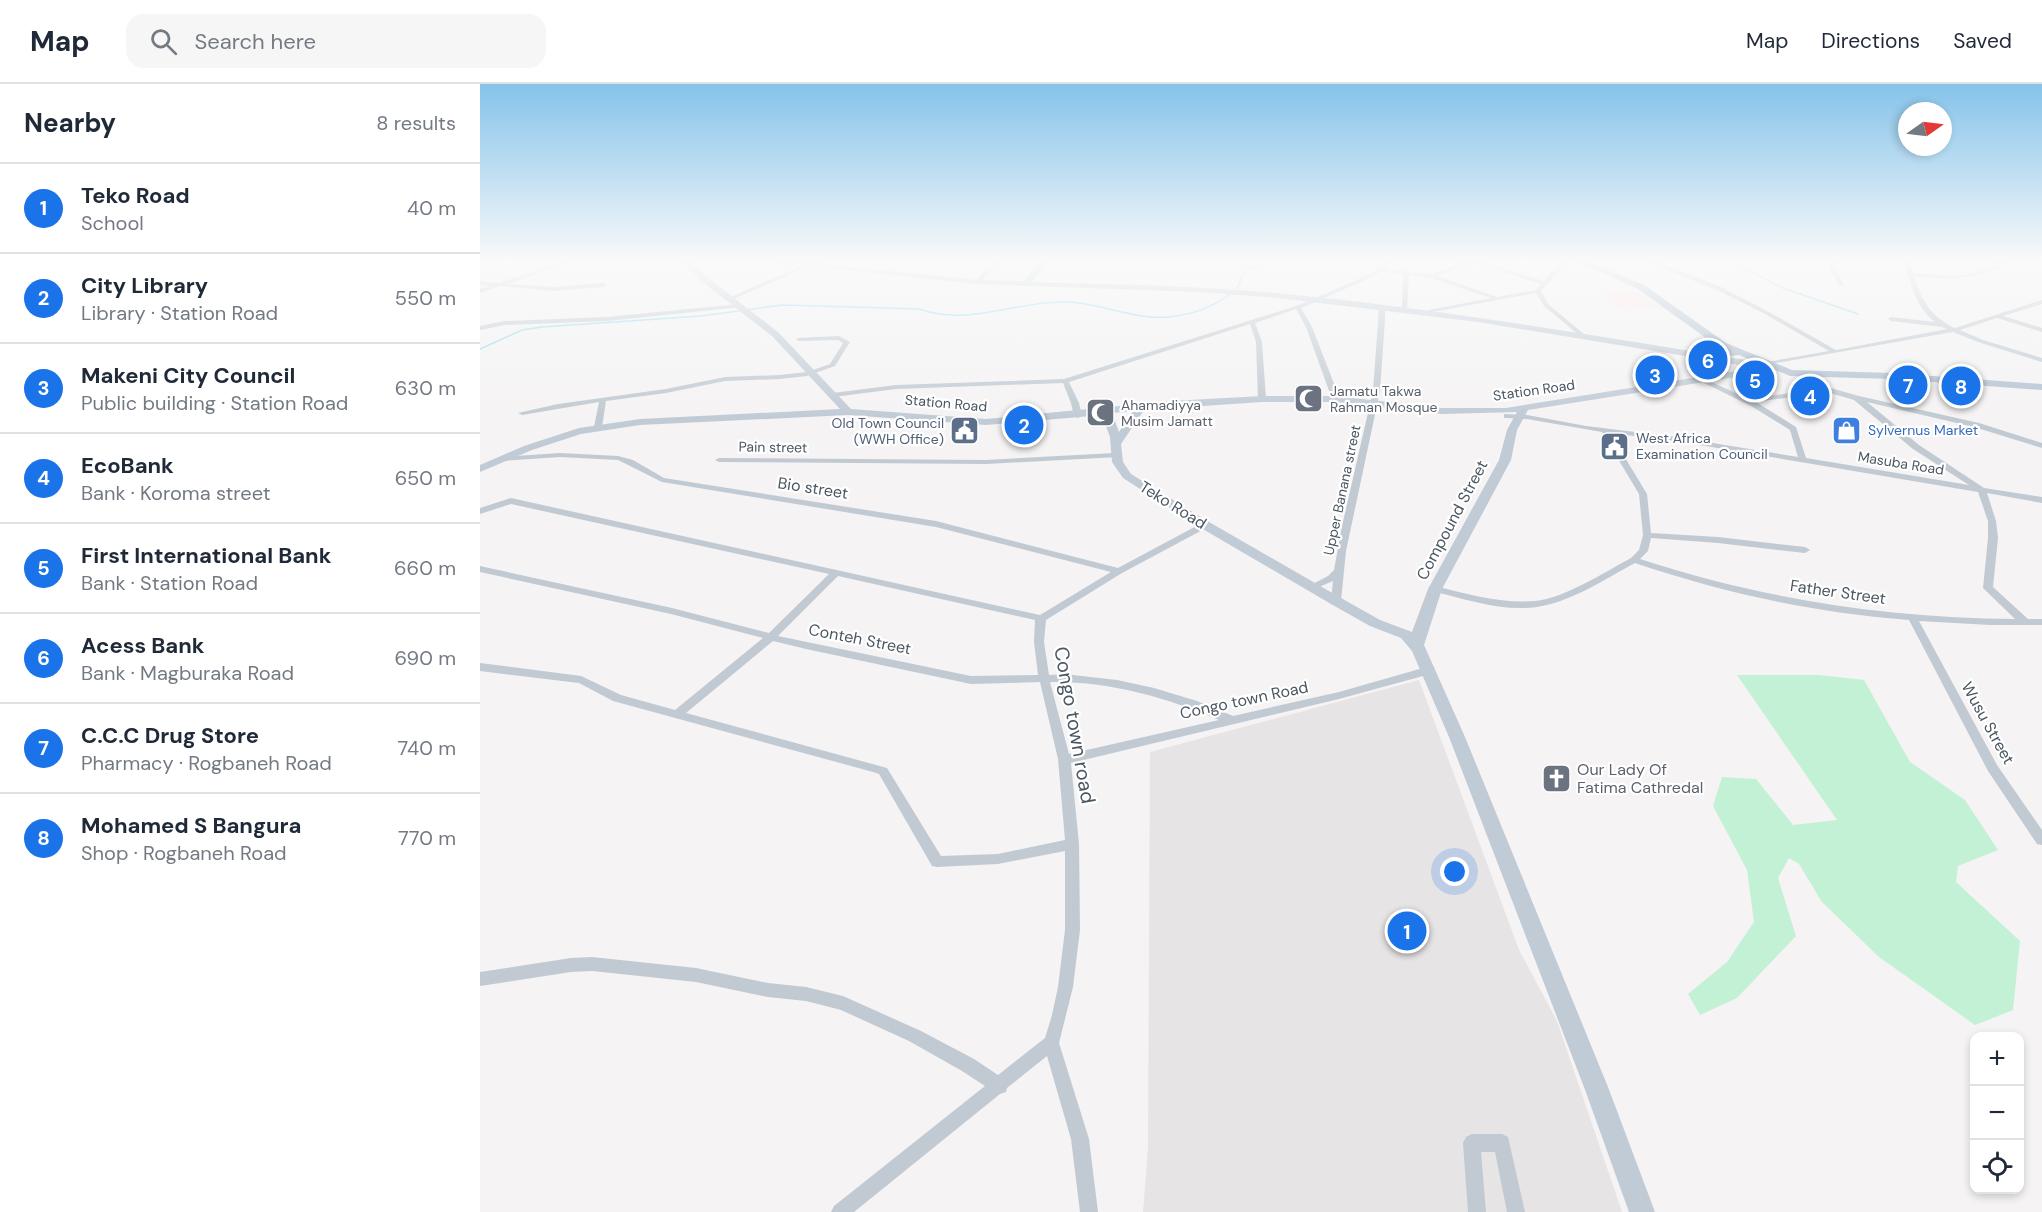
<!DOCTYPE html>
<meta charset="utf-8">
<style>
:root{--surface:#fff;--page:#f6f6f7;--text:#1f2937;--muted:#747a83;--line:#e0e1e3;--accent:#1a73e8}
body{margin:0;font-family:"DM Sans",sans-serif;background:var(--page);color:var(--text)}
.controls{position:absolute;right:18px;bottom:18px;display:grid;overflow:hidden;border-radius:12px;box-shadow:0 3px 9px #0003}
.controls button{width:54px;height:54px;display:grid;place-items:center;padding:0;border:0;border-bottom:2px solid var(--line);background:var(--surface);color:var(--text);font:30px sans-serif}
.compass{position:absolute;left:1418px;top:18px;width:54px;height:54px;border-radius:50%;background:var(--surface);box-shadow:0 3px 9px #0003;rotate:76deg}
.you{position:absolute;left:975px;top:788px;width:21px;height:21px;margin:-15px;border:4px solid #fff;border-radius:50%;background:#1a73e8;box-shadow:0 0 0 9px #1a73e833}
.badge{display:grid;place-items:center;width:39px;height:39px;border-radius:50%;background:var(--accent);color:#fff;font-size:20px;font-weight:700}
.pin{position:absolute;translate:-50% -50%;border:3px solid #fff;box-shadow:0 2px 6px #0006}
.list{margin:0;padding:0;list-style:none}
h2{display:flex;justify-content:space-between;align-items:center;height:78px;margin:0;padding:0 24px;font-size:26px}
h2 small{font-size:20px;font-weight:400;color:var(--muted)}
.list li{display:grid;grid-template-columns:39px 1fr auto;gap:18px;align-items:center;box-sizing:border-box;height:90px;padding:0 24px;border-top:2px solid var(--line)}
.list b{display:block;font-size:22px;white-space:nowrap}
.list p{margin:0;font-size:20px;white-space:nowrap;color:var(--muted)}
.list em{font-size:20px;font-style:normal;color:var(--muted)}
.icon{flex:none;width:33px;height:33px;fill:none;stroke:currentColor;stroke-width:2;stroke-linecap:round;stroke-linejoin:round}
.map{position:relative;flex:none;width:1562px;height:1128px;overflow:hidden}
header{display:flex;align-items:center;gap:36px;box-sizing:border-box;height:84px;padding:0 30px;background:var(--surface);border-bottom:2px solid var(--line)}
header strong{font-size:28px}
nav{display:flex;gap:33px;margin-inline-start:auto;font-size:21px}
.search{width:420px;height:54px;background:var(--page);display:flex;align-items:center;gap:15px;box-sizing:border-box;padding:0 21px;border-radius:18px;color:var(--muted);font-size:22px}
main{display:flex}
aside{flex:1;background:var(--surface)}
.map>svg:first-child{display:block}
.education{fill:#e6e4e5}
.medical{fill:#fce8e6}
.green{fill:#c3f1d5}
.lines{fill:none;stroke-linecap:round;stroke-linejoin:round}
.stream{stroke:#90daee;stroke-width:1.5}
.street{fill:#c1cad2;fill-rule:evenodd}
.secondary{fill:#c1cbd6;fill-rule:evenodd}
.primary{fill:#b3c2d1;fill-rule:evenodd}
.labels{text-anchor:middle;dominant-baseline:central;stroke-width:4.5;stroke-linejoin:round;paint-order:stroke}
.far-street-label{font-size:14px;fill:#4a5661;stroke:#fff}
.far-worship-label{font-size:14px;fill:#5b616d;stroke:#fff;text-anchor:start}
.far-service-label{font-size:14px;fill:#4e5e75;stroke:#fff;text-anchor:end}
.far-shop-label{font-size:14px;fill:#366cbe;stroke:#fff;text-anchor:start}
.street-label{font-size:16px;fill:#4a5661;stroke:#fff}
.worship-label{font-size:16px;fill:#5b616d;stroke:#fff;text-anchor:start}
.near-street-label{font-size:20px;fill:#4a5661;stroke:#fff}
</style>
<header>
<strong>Map</strong>
<div class="search"><svg class="icon" aria-label="search" viewBox="0 0 24 24"><circle cx="10" cy="10" r="6"/><path d="M15 15l6 6"/></svg>Search here</div>
<nav><a>Map</a><a>Directions</a><a>Saved</a></nav>
</header>
<main>
<aside>
<h2>Nearby<small>8 results</small></h2>
<ul class="list">
<li><span class="badge">1</span><div><b>Teko Road</b><p>School</p></div><em>40 m</em></li>
<li><span class="badge">2</span><div><b>City Library</b><p>Library · Station Road</p></div><em>550 m</em></li>
<li><span class="badge">3</span><div><b>Makeni City Council</b><p>Public building · Station Road</p></div><em>630 m</em></li>
<li><span class="badge">4</span><div><b>EcoBank</b><p>Bank · Koroma street</p></div><em>650 m</em></li>
<li><span class="badge">5</span><div><b>First International Bank</b><p>Bank · Station Road</p></div><em>660 m</em></li>
<li><span class="badge">6</span><div><b>Acess Bank</b><p>Bank · Magburaka Road</p></div><em>690 m</em></li>
<li><span class="badge">7</span><div><b>C.C.C Drug Store</b><p>Pharmacy · Rogbaneh Road</p></div><em>740 m</em></li>
<li><span class="badge">8</span><div><b>Mohamed S Bangura</b><p>Shop · Rogbaneh Road</p></div><em>770 m</em></li>
</ul>
</aside>
<div class="map">
<svg width="1562" height="1128" viewBox="0 0 1562 1128">
<rect width="100%" height="100%" fill="#f5f3f3"/>
<path class="education" d="M 939,596 L 1039,866 L 1077,937 L 1142,1128 L 663,1128 L 668,1064 L 670,668 Z"/>
<path class="medical" d="M 1153,205 L 1169,215 L 1181,224 L 1144,227 L 1122,210 Z"/>
<path class="green" d="M 1257,591 L 1339,591 L 1384,596 L 1430,678 L 1485,716 L 1518,766 L 1478,782 L 1476,798 L 1540,857 L 1533,926 L 1495,941 L 1399,873 L 1342,818 L 1319,780 L 1309,774 L 1298,794 L 1316,852 L 1257,914 L 1220,931 L 1208,910 L 1247,878 L 1274,838 L 1267,786 L 1233,722 L 1242,693 L 1276,695 L 1313,741 L 1357,736 Z"/>
<g class="lines">
<path class="stream" d="M 1247,176 L 1303,204 L 1378,230
M 757,205 L 765,186 L 798,176
M 0,265 L 42,246 L 62,243 L 221,232 L 303,221 L 439,225 C 490,243 538,216 589,218 C 623,220 654,236 689,233 C 711,231 731,224 749,211"/>
<path class="street" d="M 88,176 L 96,176 L 28,200 L 74,203 L 124,199 L 127,201 L 124,203 L 74,207 L 20,202 L 0,209 L 0,205 L 11,202 L 0,201 L 0,197 L 19,199 Z
M 327,176 L 334,176 L 316,188 L 251,216 L 246,215 L 312,186 Z
M 514,176 L 520,176 L 500,199 L 496,199 L 496,197 Z
M 909,176 L 915,176 L 905,185 L 952,190 L 990,176 L 998,176 L 1064,197 C 1073,187 1081,176 1096,176 L 1083,183 L 1061,207 L 1068,220 L 1105,251 L 1100,252 L 1064,222 L 1056,209 L 947,229 L 947,227 L 949,226 L 1011,214 L 951,194 L 929,191 L 927,225 L 922,226 L 923,190 L 901,188 L 879,199 L 821,224 L 832,243 L 860,315 L 856,317 L 852,315 L 826,243 L 816,225 L 775,239 L 782,258 L 786,315 L 782,317 L 778,315 L 776,258 L 770,240 L 589,298 L 599,319 L 602,332 L 598,334 L 594,332 L 591,319 L 583,299 L 416,305 L 353,313 L 349,311 L 353,309 L 416,301 L 584,295 L 816,222 L 875,197 L 898,185 ZM 996,179 L 1061,200 L 1056,206 L 1017,213 L 957,192 Z
M 1161,176 L 1169,176 L 1191,183 L 1241,203 L 1289,228 L 1356,266 L 1467,245 L 1462,243 L 1411,237 L 1408,235 L 1411,233 L 1455,238 C 1435,222 1431,199 1423,176 L 1429,176 L 1433,189 C 1452,190 1472,194 1491,190 C 1505,187 1518,176 1532,176 C 1502,198 1469,194 1434,193 C 1442,217 1451,233 1475,244 L 1562,216 L 1562,220 L 1523,232 L 1562,244 L 1562,248 L 1517,234 L 1480,246 L 1503,256 L 1562,274 L 1562,278 L 1498,258 L 1473,248 L 1285,281 L 1284,280 L 1287,278 L 1349,267 L 1285,230 L 1237,206 Z
M 1351,176 L 1357,176 L 1356,185 L 1364,202 L 1360,202 L 1350,185 Z
M 259,220 L 262,222 L 261,223 L 127,237 L 25,241 L 0,246 L 0,242 L 25,237 L 127,233 Z
M 902,221 L 905,223 L 905,235 L 900,307 L 866,467 L 861,517 L 856,520 L 851,517 L 853,497 L 832,506 L 827,503 L 848,492 L 854,486 L 862,442 L 893,307 L 899,223 Z
M 359,252 L 370,258 L 355,282 L 327,292 L 300,295 L 245,297 L 186,309 L 126,317 L 122,343 L 118,345 L 114,343 L 119,318 L 42,331 L 38,329 L 78,320 L 186,305 L 245,293 L 300,291 L 327,288 L 350,280 L 363,259 L 358,256 L 319,257 L 317,256 L 317,254 Z
M 1220,293 L 1269,315 L 1338,305 L 1320,299 L 1319,298 L 1322,296 L 1379,312 L 1499,339 L 1562,359 L 1562,364 L 1494,343 L 1387,318 L 1439,361 L 1504,404 L 1562,413 L 1562,419 L 1507,409 L 1516,437 L 1518,454 L 1513,503 L 1548,535 L 1562,535 L 1562,541 L 1510,541 L 1439,537 L 1517,681 L 1562,746 L 1562,761 L 1557,760 L 1508,687 L 1429,536 C 1335,529 1244,509 1155,479 C 1125,495 1091,518 1057,523 C 1022,528 985,515 952,507 L 950,505 L 955,502 C 988,510 1021,520 1055,517 C 1085,514 1123,489 1151,474 L 1159,466 L 1163,451 L 1159,410 L 1122,348 L 1047,335 L 1027,334 L 1024,334 L 1024,330 L 1047,331 L 1106,342 L 1196,353 L 1318,373 L 1310,346 L 1271,322 L 1218,296 L 1217,295 ZM 1347,308 L 1374,316 L 1433,365 L 1489,401 L 1326,374 L 1316,343 L 1276,318 ZM 1130,349 L 1196,357 L 1498,408 L 1508,437 L 1508,454 L 1503,504 L 1535,535 C 1407,534 1282,515 1160,475 L 1168,467 L 1171,454 L 1238,459 L 1325,469 L 1330,466 L 1325,463 L 1238,453 L 1171,449 L 1167,410 Z
M 80,369 L 138,372 L 153,376 L 184,394 L 456,437 L 638,484 L 722,439 L 728,439 L 728,443 L 642,489 L 566,536 L 564,558 L 569,591 L 584,590 L 637,596 L 674,604 L 717,617 L 753,632 L 859,608 L 950,582 L 954,583 L 955,586 L 954,589 L 859,615 L 591,679 L 599,760 L 600,846 L 593,903 L 579,959 L 609,1055 L 618,1128 L 600,1128 L 591,1055 L 567,972 L 527,1004 L 526,1008 L 520,1010 L 374,1128 L 351,1128 L 354,1122 L 505,1002 L 482,987 L 429,957 L 361,926 L 326,917 L 288,913 L 216,898 L 112,887 L 91,888 L 0,902 L 0,888 L 91,874 L 112,873 L 216,884 L 288,899 L 326,903 L 363,912 L 441,947 L 494,975 L 518,991 L 565,954 L 572,931 L 578,903 L 585,846 L 585,767 L 518,780 L 457,783 L 452,782 L 399,690 L 393,688 L 133,617 L 99,599 L 0,587 L 0,579 L 101,592 L 141,611 L 195,626 L 283,554 L 191,530 L 0,488 L 0,482 L 192,524 L 289,549 L 349,490 L 31,420 L 0,430 L 0,424 L 31,414 L 560,531 L 631,488 L 456,443 L 182,398 L 138,376 L 80,373 L 22,377 L 18,375 L 22,373 ZM 358,492 L 555,536 L 554,558 L 558,591 L 491,592 L 298,552 ZM 293,557 L 326,565 L 491,600 L 560,598 L 578,675 L 585,756 L 518,770 L 461,772 L 407,684 L 206,629 ZM 570,598 C 628,597 686,613 739,636 L 589,670 Z
M 635,369 L 638,369 L 638,373 L 506,380 L 239,378 L 235,376 L 239,374 L 506,376 Z
M 992,1050 L 1022,1050 L 1028,1053 L 1045,1128 L 1027,1128 L 1015,1068 L 1001,1068 L 1006,1128 L 988,1128 L 983,1059 L 986,1053 Z"/>
<path class="secondary" d="M 200,176 L 208,176 L 227,193 L 298,248 L 371,325 L 506,335 L 691,317 L 782,312 L 856,312 L 962,324 L 1026,324 L 1256,287 L 1294,288 L 1296,290 L 1291,293 L 1256,293 L 1048,326 L 1037,346 L 1031,376 L 962,505 L 944,561 L 985,653 L 1128,1003 L 1175,1128 L 1149,1128 L 1104,1003 L 969,653 L 932,567 L 921,554 L 890,542 L 851,520 L 721,444 L 643,394 L 632,378 L 630,353 L 622,331 L 506,341 L 368,331 L 160,341 L 101,350 L 52,366 L 0,388 L 0,381 L 44,362 L 99,344 L 160,335 L 360,325 L 292,252 L 221,197 ZM 782,318 L 856,318 L 962,330 L 1037,328 L 1027,346 L 1019,376 L 948,505 L 932,548 L 900,536 L 861,514 L 729,438 L 651,390 L 643,378 L 641,360 L 664,326 ZM 653,327 L 639,348 L 632,329 Z
M 281,176 L 307,176 L 498,196 L 544,197 L 561,176 L 569,176 L 552,198 C 634,200 716,202 797,209 C 955,224 1110,251 1266,276 L 1271,279 L 1266,282 L 998,238 L 798,214 L 719,208 L 498,200 L 285,178 Z"/>
<path class="primary" d="M 1094,176 L 1105,176 L 1164,201 L 1246,259 L 1312,286 L 1412,289 L 1562,300 L 1562,306 L 1412,295 L 1310,292 L 1259,271 L 1251,272 L 1158,205 Z"/>
</g>
<linearGradient id="sky" x2="0" y2="1"><stop stop-color="#85c3ea"/><stop offset="0.53" stop-color="#fafafa"/><stop offset="1" stop-color="#fafafa" stop-opacity="0"/></linearGradient>
<rect width="1562" height="334" fill="url(#sky)"/>
<defs>
<symbol id="mosque-square" viewBox="-11 -11 22 22"><rect x="-9" y="-9" width="18" height="18" rx="4" fill="#6b7280" stroke="#fff"/><path d="M3.5-4.9A6 6 0 1 0 3.5 4.9A5 5 0 1 1 3.5-4.9Z" fill="#fff"/></symbol>
<symbol id="shop-square" viewBox="-11 -11 22 22"><rect x="-9" y="-9" width="18" height="18" rx="4" fill="#3f7fe0" stroke="#fff"/><path d="M-5-2.5h2.3a2.7 3.5 0 0 1 5.4 0H5L5.5 6h-11ZM-1.5-2.5h3a1.5 2.3 0 0 0-3 0Z" fill="#fff"/></symbol>
<symbol id="civic-square" viewBox="-11 -11 22 22"><rect x="-9" y="-9" width="18" height="18" rx="4" fill="#5c6f8a" stroke="#fff"/><path d="M-.6-6.5H3V-4.5H.6V-3L4-1V1h2V6H-6V1h2V-1L-.6-3ZM-1.2 2.5V6h2.4V2.5Z" fill="#fff"/></symbol>
<symbol id="church-square" viewBox="-11 -11 22 22"><rect x="-9" y="-9" width="18" height="18" rx="4" fill="#6b7280" stroke="#fff"/><path d="M-1.2-6h2.4v3.5h3.3v2.4h-3.3V6h-2.4V-.1h-3.3v-2.4h3.3Z" fill="#fff"/></symbol>
</defs>
<g fill-rule="evenodd">
<use href="#mosque-square" x="812" y="298" width="33" height="33"/>
<use href="#mosque-square" x="604" y="312" width="33" height="33"/>
<use href="#shop-square" x="1350" y="330" width="33" height="33"/>
<use href="#civic-square" x="468" y="330" width="33" height="33"/>
<use href="#civic-square" x="1118" y="346" width="33" height="33"/>
<use href="#church-square" x="1060" y="678" width="33" height="33"/>
</g>
<g class="labels">
<g class="far-street-label">
<text transform="translate(1054 306) rotate(-8)">Station Road</text>
<text transform="translate(466 319) rotate(5)">Station Road</text>
<text transform="translate(293 363) rotate(1)">Pain street</text>
<text transform="translate(1421 379) rotate(9)">Masuba Road</text>
<text transform="translate(862 406) rotate(-78)">Upper Banana street</text>
</g>
<g class="far-worship-label">
<text x="850" y="307">Jamatu Takwa<tspan x="850" dy="16">Rahman Mosque</tspan></text>
<text x="641" y="321">Ahamadiyya<tspan x="641" dy="16">Musim Jamatt</tspan></text>
</g>
<g class="far-service-label">
<text x="464" y="339">Old Town Council<tspan x="464" dy="16">(WWH Office)</tspan></text>
<text x="1156" y="354" text-anchor="start">West Africa<tspan x="1156" dy="16">Examination Council</tspan></text>
</g>
<g class="far-shop-label">
<text x="1388" y="346">Sylvernus Market</text>
</g>
<g class="street-label">
<text transform="translate(333 404) rotate(9)">Bio street</text>
<text transform="translate(693 421) rotate(32)">Teko Road</text>
<text transform="translate(972 436) rotate(-62)">Compound Street</text>
<text transform="translate(1358 508) rotate(8)">Father Street</text>
<text transform="translate(380 555) rotate(11)">Conteh Street</text>
<text transform="translate(764 616) rotate(-12)">Congo town Road</text>
<text transform="translate(1508 639) rotate(61)">Wusu Street</text>
</g>
<g class="worship-label">
<text x="1097" y="685">Our Lady Of<tspan x="1097" dy="18">Fatima Cathredal</tspan></text>
</g>
<g class="near-street-label">
<text transform="translate(595 641) rotate(80)">Congo town road</text>
</g>
</g>
</svg>
<div class="controls">
<button>+</button>
<button>−</button>
<button><svg class="icon" aria-label="locate" viewBox="0 0 24 24"><circle cx="12" cy="12" r="6"/><path d="M12 2v4M12 18v4M2 12h4M18 12h4"/></svg></button>
</div>
<svg class="compass" viewBox="-18 -18 36 36"><path d="M0-13l5 13h-10z" fill="#e53935"/><path d="M0 13l5-13h-10z" fill="#747a83"/></svg>
<div class="you"></div>
<div class="pin badge" style="left:927px;top:847px">1</div>
<div class="pin badge" style="left:544px;top:341px">2</div>
<div class="pin badge" style="left:1175px;top:291px">3</div>
<div class="pin badge" style="left:1330px;top:312px">4</div>
<div class="pin badge" style="left:1275px;top:296px">5</div>
<div class="pin badge" style="left:1228px;top:276px">6</div>
<div class="pin badge" style="left:1428px;top:301px">7</div>
<div class="pin badge" style="left:1481px;top:302px">8</div>
</div>
</main>
